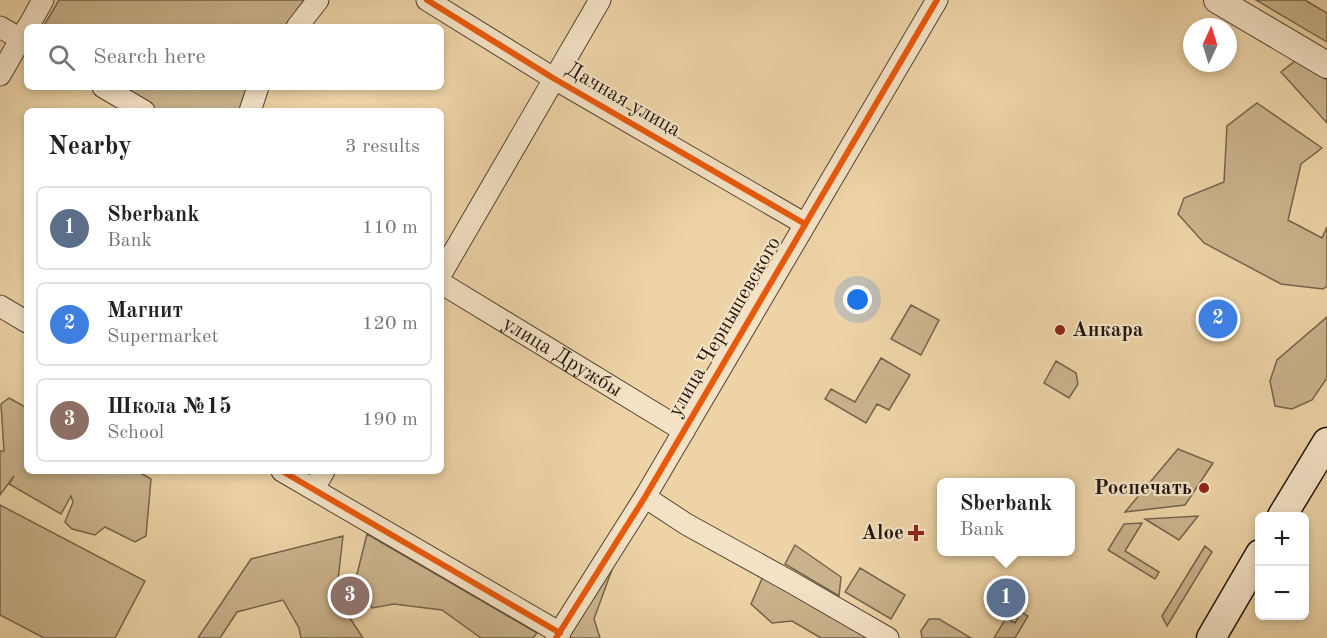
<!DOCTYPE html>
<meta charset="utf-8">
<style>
:root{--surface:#fff;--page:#f2f2f2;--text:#222;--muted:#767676;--line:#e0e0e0;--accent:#b45309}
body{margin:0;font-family:"Old Standard TT",serif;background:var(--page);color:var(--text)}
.controls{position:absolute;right:18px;bottom:18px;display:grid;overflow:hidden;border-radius:9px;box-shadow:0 3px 9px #0003}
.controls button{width:54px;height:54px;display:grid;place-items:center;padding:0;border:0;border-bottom:2px solid var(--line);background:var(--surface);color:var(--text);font:30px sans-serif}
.compass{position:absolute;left:1183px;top:18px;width:54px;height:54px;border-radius:50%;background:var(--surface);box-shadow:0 3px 9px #0003;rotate:4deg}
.you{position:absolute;left:858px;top:300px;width:21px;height:21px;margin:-15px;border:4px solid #fff;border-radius:50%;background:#1a73e8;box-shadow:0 0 0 9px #1a73e833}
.badge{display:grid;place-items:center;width:39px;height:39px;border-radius:50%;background:var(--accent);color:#fff;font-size:20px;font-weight:700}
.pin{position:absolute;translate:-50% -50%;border:3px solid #fff;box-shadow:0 2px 6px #0006}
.popup{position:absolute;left:937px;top:478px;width:138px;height:78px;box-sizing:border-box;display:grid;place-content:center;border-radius:9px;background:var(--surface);filter:drop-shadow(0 2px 4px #0005);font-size:20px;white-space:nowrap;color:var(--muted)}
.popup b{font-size:22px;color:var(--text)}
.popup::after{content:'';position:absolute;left:50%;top:100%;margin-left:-12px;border:12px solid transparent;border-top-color:var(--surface)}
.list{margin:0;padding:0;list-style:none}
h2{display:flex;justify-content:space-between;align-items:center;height:78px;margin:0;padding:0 24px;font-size:26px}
h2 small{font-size:20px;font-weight:400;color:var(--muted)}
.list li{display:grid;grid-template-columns:39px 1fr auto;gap:18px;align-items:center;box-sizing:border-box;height:84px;margin:0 12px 12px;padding:0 12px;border:2px solid var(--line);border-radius:9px}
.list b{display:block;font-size:22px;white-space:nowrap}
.list p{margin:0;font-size:20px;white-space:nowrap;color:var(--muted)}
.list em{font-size:20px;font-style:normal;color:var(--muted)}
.icon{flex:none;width:33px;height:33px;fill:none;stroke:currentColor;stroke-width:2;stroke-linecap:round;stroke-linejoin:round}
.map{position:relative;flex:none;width:1327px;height:638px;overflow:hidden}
.search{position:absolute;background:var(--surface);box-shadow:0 3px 9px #0003;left:24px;top:24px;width:420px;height:66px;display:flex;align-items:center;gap:15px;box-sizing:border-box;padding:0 21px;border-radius:9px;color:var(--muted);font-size:22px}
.panel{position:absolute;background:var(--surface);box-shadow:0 3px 9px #0003;left:24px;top:108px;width:420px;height:366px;border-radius:9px}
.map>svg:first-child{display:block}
.green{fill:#cab38c;stroke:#76644c;stroke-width:1.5}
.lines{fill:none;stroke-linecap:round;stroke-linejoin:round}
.minor-casing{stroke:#544433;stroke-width:23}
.tertiary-casing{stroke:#544433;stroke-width:28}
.secondary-casing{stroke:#21150d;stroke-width:31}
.minor{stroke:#f3e2c5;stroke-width:21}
.tertiary{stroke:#f3e2c5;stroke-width:26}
.secondary{stroke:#f3e2c5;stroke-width:28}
.cycleway-casing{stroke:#f3e2c5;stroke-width:10}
.cycleway{stroke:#e8590c;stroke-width:6}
.poi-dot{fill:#8f2418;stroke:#f3e2c5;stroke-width:2}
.labels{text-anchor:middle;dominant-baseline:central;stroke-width:4.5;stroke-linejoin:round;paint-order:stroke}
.street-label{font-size:21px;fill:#21150d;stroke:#f3e2c5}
.poi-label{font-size:21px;font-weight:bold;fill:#21150d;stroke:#f3e2c5;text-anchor:end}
</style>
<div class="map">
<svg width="1327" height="638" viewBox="0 0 1327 638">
<rect width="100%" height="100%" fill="#edd3a6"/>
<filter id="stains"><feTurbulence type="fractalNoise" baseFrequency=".00333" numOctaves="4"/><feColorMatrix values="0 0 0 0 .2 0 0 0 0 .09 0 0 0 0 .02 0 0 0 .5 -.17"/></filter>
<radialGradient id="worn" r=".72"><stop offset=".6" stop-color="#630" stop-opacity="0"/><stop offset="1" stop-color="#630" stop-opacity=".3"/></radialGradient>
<path class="green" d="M 59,0 L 306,0 L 284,27 L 43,27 Z
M 1256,0 L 1305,0 L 1327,13 L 1327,42 Z
M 1295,61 L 1327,80 L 1327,123 L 1281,72 Z
M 110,87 L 252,87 L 244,111 L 152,111 Z
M 1257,103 L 1322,148 L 1301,164 L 1288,220 L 1322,238 L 1327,227 L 1327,286 L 1323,289 L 1281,284 L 1204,243 L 1178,214 L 1184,198 L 1224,182 L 1227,126 Z
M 911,305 L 939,320 L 921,355 L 891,339 Z
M 1327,317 L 1327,378 L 1312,400 L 1292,409 L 1275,406 L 1270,381 L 1277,360 Z
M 881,358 L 910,375 L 889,410 L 877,404 L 866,423 L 825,399 L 831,389 L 855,402 Z
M 1056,361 L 1076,373 L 1078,384 L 1069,398 L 1044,383 Z
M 9,398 L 27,408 L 27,471 L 137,471 L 151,479 L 146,536 L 135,542 L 105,527 L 95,535 L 72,529 L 65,522 L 73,502 L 71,496 L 61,514 L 9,484 L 14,476 L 0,495 L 0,451 L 4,451 L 1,404 Z
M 1178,449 L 1213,463 L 1185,505 L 1125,512 Z
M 0,505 L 145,581 L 115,638 L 44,638 L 0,615 Z
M 1198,516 L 1179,540 L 1145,519 Z
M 1142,523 L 1125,551 L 1159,572 L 1155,579 L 1108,550 L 1124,524 Z
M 367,534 L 537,633 L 533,638 L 481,638 L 442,610 L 394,604 L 372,608 L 357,574 Z
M 343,536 L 336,597 L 363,638 L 301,638 L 299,628 L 283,600 L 237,612 L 220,638 L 198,638 L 251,559 Z
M 622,542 L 594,619 L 600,638 L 563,638 Z
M 795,545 L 841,577 L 839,596 L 785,564 Z
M 1205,546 L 1212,552 L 1167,626 L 1162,616 Z
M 860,568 L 905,595 L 891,619 L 845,592 Z
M 764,574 L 878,638 L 821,638 L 792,621 L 772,623 L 751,604 Z
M 1021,612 L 1028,616 L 1015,638 L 994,638 L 1006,618 L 1015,623 Z
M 929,619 L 939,619 L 971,638 L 922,638 L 921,631 Z"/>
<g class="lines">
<defs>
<g id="minor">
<path d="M 427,0 L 553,78 L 805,224"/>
<path d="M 0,27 L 27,43"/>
<path d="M 28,27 L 43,0"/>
<path d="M 297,27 L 318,0"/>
<path d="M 0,75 L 27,28"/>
<path d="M 103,87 L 144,111"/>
<path d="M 250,111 L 258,87"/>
<path d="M 441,274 L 600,0"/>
<path id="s1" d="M 441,283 L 684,431"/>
<path d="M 0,306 L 27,322"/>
<path d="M 282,471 L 560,633"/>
<path d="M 314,489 L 324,471"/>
<path d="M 645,497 L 686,524 L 791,582 L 888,638"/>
<path d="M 556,638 L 645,497 L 937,0"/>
</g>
<path id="tertiary" d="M 1217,0 L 1327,65"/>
<path id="secondary" d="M 1282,516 L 1327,442
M 1211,638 L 1260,554"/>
</defs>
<use href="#minor" class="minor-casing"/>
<use href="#tertiary" class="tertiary-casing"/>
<use href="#secondary" class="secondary-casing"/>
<use href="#minor" class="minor"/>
<use href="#tertiary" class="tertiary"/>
<use href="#secondary" class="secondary"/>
<defs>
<path id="cycleway" d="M 427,0 L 553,78 L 805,224
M 282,471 L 560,633
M 556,638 L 645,497 L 937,0"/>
</defs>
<use href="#cycleway" class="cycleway-casing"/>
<use href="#cycleway" class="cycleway"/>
</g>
<g class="poi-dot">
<circle cx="1060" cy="330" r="6"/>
<circle cx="1204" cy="488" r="6"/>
<path d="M913 524h6v6h6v6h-6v6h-6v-6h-6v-6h6z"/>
</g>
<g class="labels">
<g class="street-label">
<text transform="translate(623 100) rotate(30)">Дачная улица</text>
<text transform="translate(725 327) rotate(-60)">улица Чернышевского</text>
<text stroke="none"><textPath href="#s1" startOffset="142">улица Дружбы</textPath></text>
</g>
<g class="poi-label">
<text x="1072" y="330" text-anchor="start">Анкара</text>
<text x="1192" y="488">Роспечать</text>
<text x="904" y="533">Aloe</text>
</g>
</g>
<rect width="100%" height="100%" filter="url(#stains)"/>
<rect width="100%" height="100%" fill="url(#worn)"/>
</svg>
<div class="controls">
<button>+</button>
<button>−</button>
</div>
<svg class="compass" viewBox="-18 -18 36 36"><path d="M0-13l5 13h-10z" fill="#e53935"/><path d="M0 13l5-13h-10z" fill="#767676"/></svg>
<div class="you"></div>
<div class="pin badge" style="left:1006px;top:598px;background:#5c6f8a">1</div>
<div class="popup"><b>Sberbank</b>Bank</div>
<div class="pin badge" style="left:1218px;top:319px;background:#3f7fe0">2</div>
<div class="pin badge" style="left:350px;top:596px;background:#8d6e63">3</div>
<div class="search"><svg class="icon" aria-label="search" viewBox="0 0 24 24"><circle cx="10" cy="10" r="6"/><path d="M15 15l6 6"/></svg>Search here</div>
<section class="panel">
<h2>Nearby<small>3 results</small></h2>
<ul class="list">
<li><span class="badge" style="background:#5c6f8a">1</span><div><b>Sberbank</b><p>Bank</p></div><em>110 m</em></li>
<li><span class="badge" style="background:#3f7fe0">2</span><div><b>Магнит</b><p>Supermarket</p></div><em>120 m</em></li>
<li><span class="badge" style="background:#8d6e63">3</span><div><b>Школа №15</b><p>School</p></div><em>190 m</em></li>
</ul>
</section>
</div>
